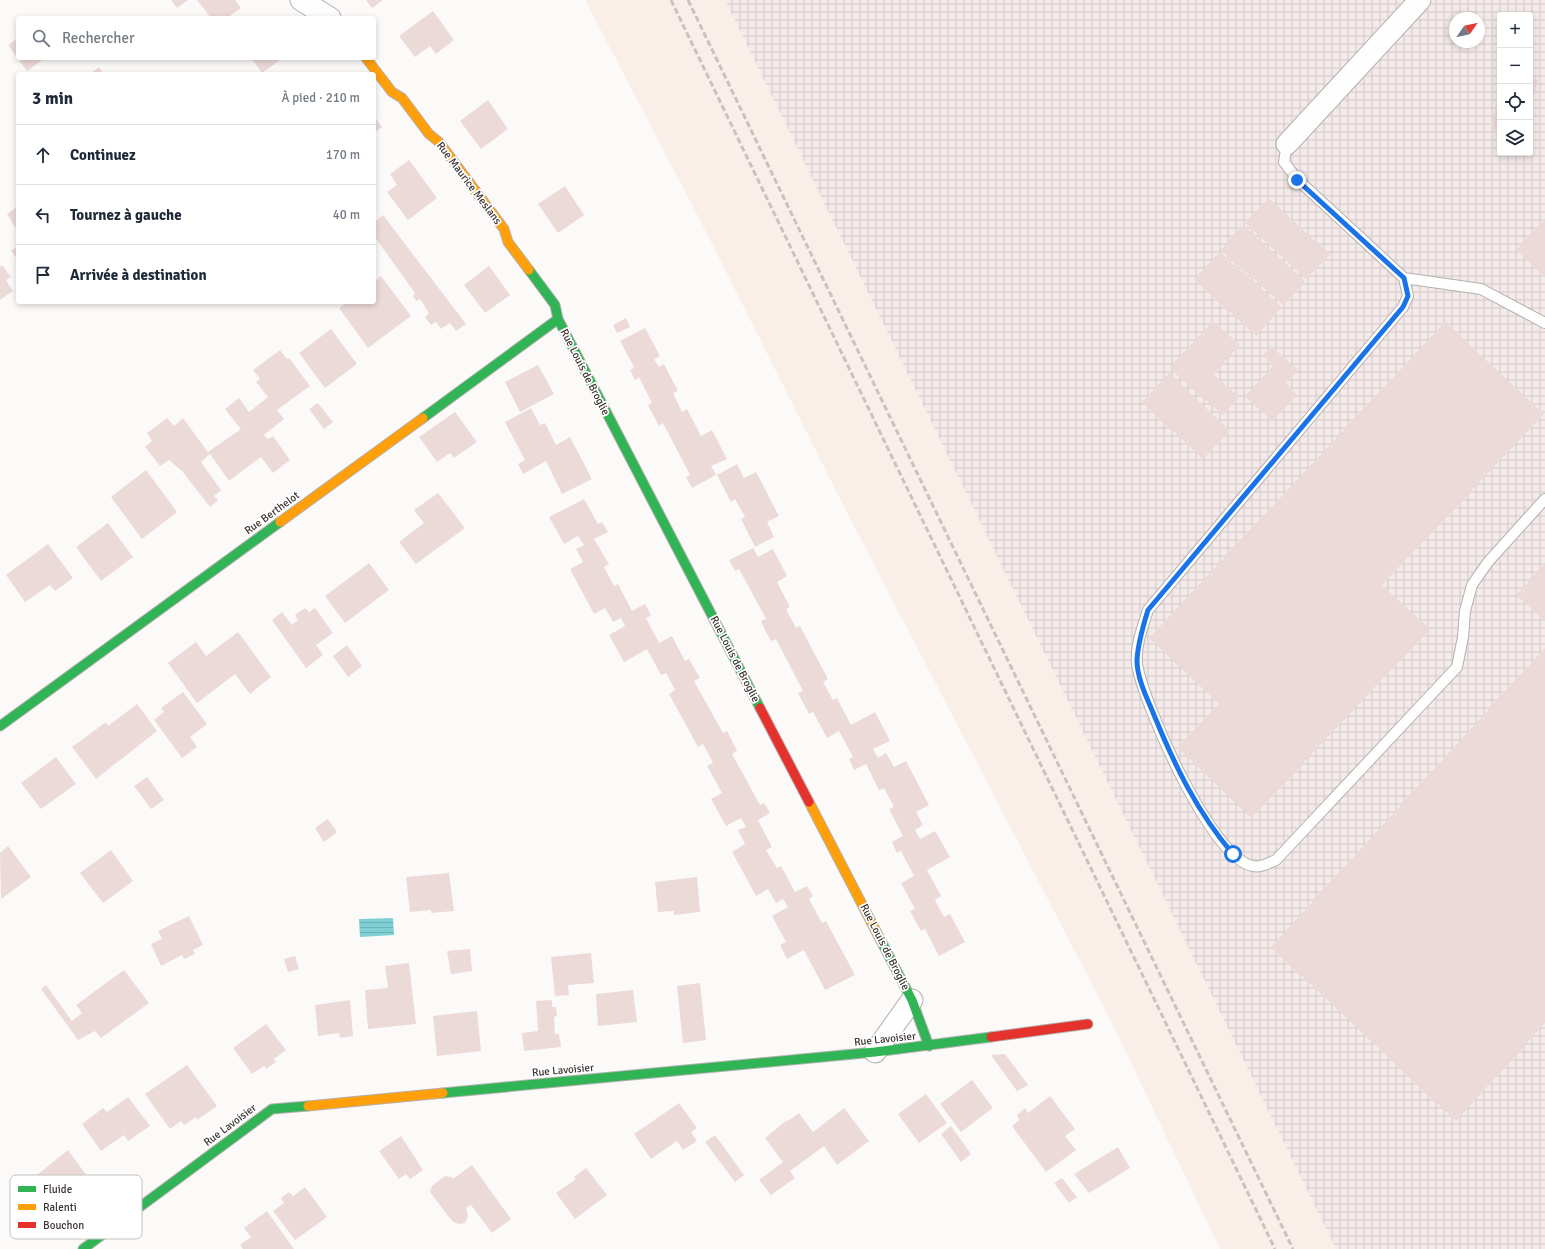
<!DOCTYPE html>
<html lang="fr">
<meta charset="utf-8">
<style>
:root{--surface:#fff;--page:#f2f2f3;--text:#1f2937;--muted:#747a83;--line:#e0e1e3}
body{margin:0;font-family:Signika,sans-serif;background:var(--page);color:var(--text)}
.controls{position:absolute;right:12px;top:12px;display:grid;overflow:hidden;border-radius:4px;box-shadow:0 2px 6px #0003}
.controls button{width:36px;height:36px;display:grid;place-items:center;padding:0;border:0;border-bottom:1px solid var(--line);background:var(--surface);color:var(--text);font:20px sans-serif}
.compass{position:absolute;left:1449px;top:12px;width:36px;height:36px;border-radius:50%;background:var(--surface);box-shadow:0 2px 6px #0003;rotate:56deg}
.stop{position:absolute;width:12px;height:12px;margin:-9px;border:3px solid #1a73e8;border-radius:50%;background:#fff}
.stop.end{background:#1a73e8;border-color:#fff;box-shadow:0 1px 4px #0008}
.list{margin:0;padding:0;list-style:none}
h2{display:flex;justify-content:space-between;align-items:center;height:52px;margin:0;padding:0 16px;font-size:17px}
h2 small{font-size:13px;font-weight:400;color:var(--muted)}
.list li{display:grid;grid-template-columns:26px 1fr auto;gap:12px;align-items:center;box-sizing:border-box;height:60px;padding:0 16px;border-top:1px solid var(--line)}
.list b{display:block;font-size:15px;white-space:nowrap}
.list em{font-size:13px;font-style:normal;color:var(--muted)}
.icon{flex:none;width:22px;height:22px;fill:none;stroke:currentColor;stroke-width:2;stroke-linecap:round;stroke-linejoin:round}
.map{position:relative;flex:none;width:1545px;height:1249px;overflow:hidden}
.search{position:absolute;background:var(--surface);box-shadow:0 2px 6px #0003;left:16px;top:16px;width:360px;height:44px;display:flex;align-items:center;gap:10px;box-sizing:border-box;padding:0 14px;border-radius:4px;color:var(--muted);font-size:15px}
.panel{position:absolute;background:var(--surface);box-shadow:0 2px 6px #0003;left:16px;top:72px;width:360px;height:232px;border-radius:4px}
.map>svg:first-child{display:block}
.built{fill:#f9eee8}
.industrial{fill:url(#industrial-grid);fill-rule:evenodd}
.water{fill:url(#water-rules)}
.building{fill:#ecdad9}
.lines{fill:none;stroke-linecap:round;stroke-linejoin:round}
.lane-casing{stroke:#b5b1af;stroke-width:12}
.street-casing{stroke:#b5b1af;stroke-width:23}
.fast-casing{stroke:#b5b1af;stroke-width:11}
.slow-casing{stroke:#b5b1af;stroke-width:11}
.jam-casing{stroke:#b5b1af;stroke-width:11}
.lane{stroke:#fffefe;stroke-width:10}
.street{stroke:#fffefe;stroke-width:21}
.fast{stroke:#30b455;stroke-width:9}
.slow{stroke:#ff9f0a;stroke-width:9}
.jam{stroke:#e5322d;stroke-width:9}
.rail{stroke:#c6c4c3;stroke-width:3;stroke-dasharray:6 3;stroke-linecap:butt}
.route{stroke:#1a73e8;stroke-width:5}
.labels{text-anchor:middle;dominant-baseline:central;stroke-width:3.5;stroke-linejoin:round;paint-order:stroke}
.street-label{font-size:11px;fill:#3b3431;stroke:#fff}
.key{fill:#fff;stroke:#c4c2c1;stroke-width:1}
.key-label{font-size:11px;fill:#3b3431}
</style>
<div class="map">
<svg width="1545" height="1249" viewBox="0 0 1545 1249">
<defs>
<pattern id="industrial-grid" width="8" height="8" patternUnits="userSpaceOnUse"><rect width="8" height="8" fill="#f4eae9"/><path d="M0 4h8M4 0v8" fill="none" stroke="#d2c9c8"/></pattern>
<pattern id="water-rules" width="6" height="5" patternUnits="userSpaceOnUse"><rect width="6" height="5" fill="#7dcfd3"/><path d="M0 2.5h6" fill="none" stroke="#6db2b6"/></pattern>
</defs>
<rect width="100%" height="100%" fill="#fcfaf9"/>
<path class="built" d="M 585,0 L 725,0 L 1336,1249 L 1220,1249 L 1111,1021 L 841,501 L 703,226 Z"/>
<path class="industrial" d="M 725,0 L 1545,0 L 1545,1249 L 1336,1249 ZM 1500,15 L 1530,15 L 1530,153 L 1500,153 ZM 1455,18 L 1479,18 L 1479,42 L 1455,42 Z"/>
<path class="water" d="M 393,918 L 394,935 L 360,937 L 359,919 Z"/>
<path class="building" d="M 171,0 L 188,0 L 177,8 Z
M 197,0 L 235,0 L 241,8 L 227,18 L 211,18 Z
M 366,0 L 383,0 L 372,8 Z
M 433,11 L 454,40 L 436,54 L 430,46 L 415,57 L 399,36 Z
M 18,38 L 18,58 L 45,58 L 27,71 L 8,45 Z
M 251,58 L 283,58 L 262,73 Z
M 99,67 L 104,74 L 90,74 Z
M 1530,77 L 1538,80 L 1530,107 Z
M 1500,94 L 1500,131 L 1490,128 Z
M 488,100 L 508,129 L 481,149 L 460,121 Z
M 374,116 L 382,127 L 374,133 Z
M 409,160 L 437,198 L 408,220 L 387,192 L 397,185 L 390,174 Z
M 565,186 L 584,215 L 558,233 L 538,204 Z
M 1269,198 L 1330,255 L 1306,279 L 1245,223 Z
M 18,206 L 18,232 L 7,214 Z
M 383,215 L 466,324 L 456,331 L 450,323 L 441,329 L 436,322 L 431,325 L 425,317 L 429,313 L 420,299 L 416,301 L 413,296 L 415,293 L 374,236 L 374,223 Z
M 1545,220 L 1545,277 L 1516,250 Z
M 1243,225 L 1305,281 L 1283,305 L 1221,250 Z
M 18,246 L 18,260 L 11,251 Z
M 1220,252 L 1282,307 L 1256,336 L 1194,279 Z
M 2,265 L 11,277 L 6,280 L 13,291 L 0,300 L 0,267 Z
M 489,266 L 510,295 L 485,313 L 464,285 Z
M 381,276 L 411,316 L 368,348 L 339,308 L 347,302 L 374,302 L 374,282 Z
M 626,318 L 630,327 L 617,333 L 613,325 Z
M 1213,321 L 1240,345 L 1213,374 L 1239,397 L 1223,415 L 1169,368 Z
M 1445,322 L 1544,414 L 1382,585 L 1430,629 L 1251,818 L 1178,748 L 1219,704 L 1149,638 Z
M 645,328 L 660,356 L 654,359 L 659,367 L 664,364 L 678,391 L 673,393 L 682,412 L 687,409 L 701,436 L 712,430 L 727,459 L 711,466 L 716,475 L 692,488 L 686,477 L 690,475 L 663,423 L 659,426 L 648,405 L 652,403 L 639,377 L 635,380 L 630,370 L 634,367 L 620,341 Z
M 331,329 L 357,364 L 325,388 L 299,353 Z
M 1271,346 L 1298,370 L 1286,383 L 1297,395 L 1272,421 L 1245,396 L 1274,365 L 1263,355 Z
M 280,350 L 287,359 L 289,358 L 310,386 L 277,410 L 284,419 L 264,435 L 268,439 L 273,436 L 290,460 L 273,473 L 261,457 L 229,481 L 210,454 L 201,462 L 221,490 L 214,496 L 218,500 L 210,507 L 182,471 L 169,460 L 160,466 L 145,447 L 152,441 L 147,433 L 167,418 L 174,426 L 183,418 L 208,452 L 241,429 L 225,409 L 239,398 L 249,412 L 268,397 L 256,382 L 260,379 L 253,370 Z
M 538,365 L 554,394 L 520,412 L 505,382 Z
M 1169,373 L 1230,431 L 1203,459 L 1142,402 Z
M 318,403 L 333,422 L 324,429 L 309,409 Z
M 531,408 L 540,425 L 545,423 L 556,445 L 570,437 L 592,479 L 562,494 L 546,461 L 523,474 L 518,464 L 525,460 L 505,422 Z
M 455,412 L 477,442 L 454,458 L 450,453 L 437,462 L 419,437 Z
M 737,464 L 744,478 L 756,472 L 779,516 L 767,522 L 774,537 L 755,547 L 741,519 L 745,517 L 735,499 L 731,502 L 717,475 Z
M 146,470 L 177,512 L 142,539 L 111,497 Z
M 438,493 L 465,528 L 416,564 L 399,542 L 424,523 L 414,510 Z
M 584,499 L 598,524 L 602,522 L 608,532 L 594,539 L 609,564 L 604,567 L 614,586 L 618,584 L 632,611 L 645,604 L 651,615 L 646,618 L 659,643 L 672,636 L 685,661 L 689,659 L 700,678 L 694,681 L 723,733 L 727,731 L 737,751 L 732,754 L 760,805 L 764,803 L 770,813 L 758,820 L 772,847 L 766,850 L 777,868 L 781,866 L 795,892 L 807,886 L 813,896 L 809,899 L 822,923 L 826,921 L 855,975 L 825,990 L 804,950 L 787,959 L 780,945 L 786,942 L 772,916 L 788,907 L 783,899 L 776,903 L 768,889 L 756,896 L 732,852 L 745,844 L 738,830 L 746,827 L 741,818 L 726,826 L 711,799 L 722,793 L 707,766 L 713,763 L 703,744 L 698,747 L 669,694 L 675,690 L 666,673 L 661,675 L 647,649 L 624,662 L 609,635 L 625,626 L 621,618 L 613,622 L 605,608 L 594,614 L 570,569 L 583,562 L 576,549 L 584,545 L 578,536 L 564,544 L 549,517 Z
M 108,523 L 133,557 L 101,581 L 76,547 Z
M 48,544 L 73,578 L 55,591 L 50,585 L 25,602 L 6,575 Z
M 753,548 L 758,557 L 773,549 L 787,576 L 777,582 L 790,607 L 786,609 L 796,628 L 800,626 L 828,679 L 823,682 L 833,700 L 837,698 L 851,725 L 875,712 L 890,741 L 873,749 L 878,758 L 886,753 L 894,767 L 906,761 L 929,805 L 916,812 L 923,825 L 915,830 L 920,839 L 935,831 L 950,857 L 927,870 L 941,896 L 935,900 L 944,917 L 950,914 L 965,942 L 939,956 L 925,929 L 921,931 L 910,911 L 915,909 L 901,883 L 914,876 L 901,851 L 897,853 L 892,842 L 903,836 L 889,809 L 894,807 L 884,788 L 879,790 L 866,764 L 854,770 L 849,759 L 853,757 L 839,731 L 827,738 L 813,712 L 809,714 L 798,693 L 803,691 L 776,639 L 771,641 L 766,632 L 761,621 L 766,619 L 739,569 L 735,571 L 729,560 Z
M 369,563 L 389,590 L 345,623 L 325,596 Z
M 1545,564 L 1545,621 L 1516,595 Z
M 305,608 L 309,612 L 315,608 L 333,633 L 316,645 L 323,655 L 306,668 L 272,620 L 282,612 L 292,625 L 298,620 L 295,615 Z
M 238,632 L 271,677 L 250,694 L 235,674 L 197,703 L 168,663 L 196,642 L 206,656 Z
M 347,645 L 362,666 L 348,677 L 333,656 Z
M 1545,648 L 1545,1023 L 1456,1121 L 1271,947 Z
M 183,692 L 207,724 L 190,737 L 197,747 L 182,758 L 154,720 L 164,712 L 161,708 Z
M 137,704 L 157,731 L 96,779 L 72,747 L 106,722 L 108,726 Z
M 56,757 L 76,784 L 41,809 L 21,783 Z
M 147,777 L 164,800 L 151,809 L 134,786 Z
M 328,819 L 337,832 L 324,842 L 315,828 Z
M 8,846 L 31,877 L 1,899 L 0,853 Z
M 111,850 L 133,881 L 103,903 L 80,873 Z
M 449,873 L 454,911 L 431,913 L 431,910 L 410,912 L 406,877 Z
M 697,877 L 700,912 L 674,915 L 674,911 L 658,912 L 655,882 Z
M 189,916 L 203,945 L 193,950 L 195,954 L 184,959 L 182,955 L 161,966 L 151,944 L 162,939 L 158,931 Z
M 470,949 L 472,971 L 451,974 L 447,951 Z
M 591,953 L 594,983 L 568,985 L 569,995 L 555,996 L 551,957 Z
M 295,956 L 299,969 L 288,972 L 284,959 Z
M 409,963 L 416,1024 L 368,1029 L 365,990 L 388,988 L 385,966 Z
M 124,970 L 149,1003 L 101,1038 L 95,1031 L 78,1040 L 41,989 L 46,985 L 72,1021 L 82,1013 L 76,1005 Z
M 700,983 L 706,1040 L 683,1043 L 677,986 Z
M 633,990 L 637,1022 L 598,1026 L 596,994 Z
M 350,1000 L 353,1036 L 340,1038 L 339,1033 L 318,1036 L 315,1005 Z
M 552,1000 L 552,1007 L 556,1007 L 557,1016 L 554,1017 L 555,1034 L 559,1034 L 561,1047 L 524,1051 L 522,1033 L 538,1031 L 536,1001 Z
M 477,1011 L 481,1051 L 437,1056 L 433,1016 Z
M 266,1024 L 286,1050 L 274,1059 L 276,1062 L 266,1069 L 264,1066 L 252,1074 L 233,1048 Z
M 1005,1054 L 1028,1085 L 1017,1091 L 991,1055 Z
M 187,1065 L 217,1106 L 197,1120 L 196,1117 L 184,1125 L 181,1121 L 170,1129 L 145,1094 Z
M 972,1080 L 993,1108 L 961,1132 L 940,1104 Z
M 926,1094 L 947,1123 L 919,1143 L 898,1114 Z
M 1050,1096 L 1075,1129 L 1065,1136 L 1076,1150 L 1046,1172 L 1012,1126 L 1019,1120 L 1017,1115 L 1025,1108 L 1028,1113 Z
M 128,1097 L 150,1126 L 128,1141 L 124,1135 L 101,1151 L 82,1124 L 103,1108 L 107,1112 Z
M 679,1103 L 697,1128 L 691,1132 L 697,1141 L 683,1150 L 677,1141 L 651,1159 L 634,1134 Z
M 844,1108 L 869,1141 L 837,1165 L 824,1146 L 790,1171 L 795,1178 L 771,1195 L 759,1180 L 783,1162 L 765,1138 L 787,1120 L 788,1121 L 799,1113 L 813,1132 Z
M 951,1126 L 971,1154 L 961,1162 L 941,1134 Z
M 715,1135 L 744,1175 L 735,1182 L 705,1142 Z
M 401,1136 L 423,1170 L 410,1179 L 406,1174 L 399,1179 L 379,1151 Z
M 1118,1147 L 1130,1168 L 1089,1193 L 1074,1174 Z
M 68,1150 L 87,1176 L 55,1199 L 37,1175 Z
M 472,1165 L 511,1219 L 492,1233 L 471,1205 L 466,1208 L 468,1216 L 465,1223 L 458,1224 L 452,1221 L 430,1192 L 432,1186 L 445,1176 L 451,1177 L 453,1179 Z
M 586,1168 L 607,1195 L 575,1219 L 556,1193 L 576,1179 L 574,1177 Z
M 1062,1178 L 1077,1197 L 1069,1203 L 1054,1183 Z
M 305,1187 L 327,1217 L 295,1240 L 273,1211 L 284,1203 L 281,1198 L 289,1192 L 293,1196 Z
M 267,1211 L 274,1221 L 294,1249 L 243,1249 L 240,1245 L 251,1237 L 244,1228 Z"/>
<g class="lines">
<defs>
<path id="lane" d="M 1287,144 L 1284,162 L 1297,179 L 1404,278 L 1481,289 L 1545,323
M 1404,278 L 1408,296 L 1403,307 L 1148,610 C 1143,626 1135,646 1137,664 C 1143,703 1212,860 1253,866 C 1261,868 1268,863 1276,860 L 1457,667 L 1463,637 L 1465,611 L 1472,585 L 1488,562 L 1545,499"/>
<path id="street" d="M 301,0 L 330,18
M 1287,144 L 1420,0
M 875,1052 L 912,1000"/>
<path id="fast" d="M 529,270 L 555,305 L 558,319 L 760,708
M 423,418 L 558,319
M 0,726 L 280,522
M 880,939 L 912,1000 L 929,1046
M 443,1093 L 875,1052 L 991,1037
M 83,1249 L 272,1109 L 308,1106"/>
<path id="slow" d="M 366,58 L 392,92 L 402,98 L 429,134 L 439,142 L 504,229 L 508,242 L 529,270
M 280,522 L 423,418
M 809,802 L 880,939
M 308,1106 L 443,1093"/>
<path id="jam" d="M 760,708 L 809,802
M 991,1037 L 1088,1024"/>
</defs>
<use href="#lane" class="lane-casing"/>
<use href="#street" class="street-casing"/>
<use href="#fast" class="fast-casing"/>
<use href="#slow" class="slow-casing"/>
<use href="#jam" class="jam-casing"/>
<use href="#lane" class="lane"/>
<use href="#street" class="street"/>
<use href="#fast" class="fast"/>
<use href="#slow" class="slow"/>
<use href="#jam" class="jam"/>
<path class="rail" d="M 671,0 L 1275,1249
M 688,0 L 1293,1249"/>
</g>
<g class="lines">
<path class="route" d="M 1233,854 C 1197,812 1175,766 1154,715 C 1147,698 1137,679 1137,660 C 1138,643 1143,626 1148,610 L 1403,307 L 1408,296 L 1404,278 L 1297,180"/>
</g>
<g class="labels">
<g class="street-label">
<text transform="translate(469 183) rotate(53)">Rue Maurice Meslans</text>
<text transform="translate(585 372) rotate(63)">Rue Louis de Broglie</text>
<text transform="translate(272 513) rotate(-36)">Rue Berthelot</text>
<text transform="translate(735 659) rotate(63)">Rue Louis de Broglie</text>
<text transform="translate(885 947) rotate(63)">Rue Louis de Broglie</text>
<text transform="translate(885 1039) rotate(-6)">Rue Lavoisier</text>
<text transform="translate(563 1070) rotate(-5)">Rue Lavoisier</text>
<text transform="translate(230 1125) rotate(-37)">Rue Lavoisier</text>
</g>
</g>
<rect x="10" y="1175" width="132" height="64" rx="6" class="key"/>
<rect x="18" y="1186" width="18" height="6" fill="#30b455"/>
<rect x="18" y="1204" width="18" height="6" fill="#ff9f0a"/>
<rect x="18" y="1222" width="18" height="6" fill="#e5322d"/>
<g class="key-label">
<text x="43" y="1193">Fluide</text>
<text x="43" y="1211">Ralenti</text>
<text x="43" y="1229">Bouchon</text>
</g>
</svg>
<div class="controls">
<button>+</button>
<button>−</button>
<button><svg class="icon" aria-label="locate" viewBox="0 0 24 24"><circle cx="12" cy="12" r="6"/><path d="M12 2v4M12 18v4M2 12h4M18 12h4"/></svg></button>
<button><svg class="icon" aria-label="layers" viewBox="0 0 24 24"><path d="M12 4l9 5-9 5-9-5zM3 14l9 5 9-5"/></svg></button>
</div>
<svg class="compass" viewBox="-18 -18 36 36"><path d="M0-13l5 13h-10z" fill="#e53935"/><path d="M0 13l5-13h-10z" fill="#747a83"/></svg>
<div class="stop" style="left:1233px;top:854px"></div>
<div class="stop end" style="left:1297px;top:180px"></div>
<div class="search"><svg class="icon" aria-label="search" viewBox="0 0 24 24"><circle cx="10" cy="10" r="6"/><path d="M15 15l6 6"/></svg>Rechercher</div>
<section class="panel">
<h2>3 min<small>À pied · 210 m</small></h2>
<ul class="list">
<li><svg class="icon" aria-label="ahead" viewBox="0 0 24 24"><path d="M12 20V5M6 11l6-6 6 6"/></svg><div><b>Continuez</b></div><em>170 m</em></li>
<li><svg class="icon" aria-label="left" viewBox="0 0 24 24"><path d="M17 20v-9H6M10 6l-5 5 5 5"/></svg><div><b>Tournez à gauche</b></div><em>40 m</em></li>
<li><svg class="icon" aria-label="arrive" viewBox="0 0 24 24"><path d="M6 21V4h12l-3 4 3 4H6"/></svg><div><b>Arrivée à destination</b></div></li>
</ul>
</section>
</div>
